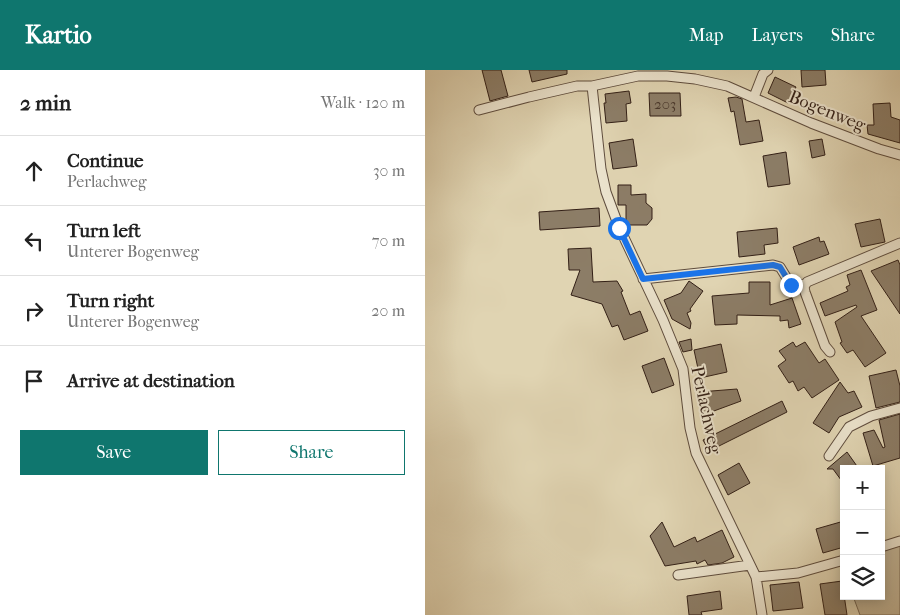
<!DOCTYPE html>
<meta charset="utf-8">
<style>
:root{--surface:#fff;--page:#f6f6f6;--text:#222;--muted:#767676;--line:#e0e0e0;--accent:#0f766e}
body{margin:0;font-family:"IM FELL French Canon",serif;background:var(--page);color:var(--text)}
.controls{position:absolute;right:15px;bottom:15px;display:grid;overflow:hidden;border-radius:0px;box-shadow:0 2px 12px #0003}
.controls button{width:45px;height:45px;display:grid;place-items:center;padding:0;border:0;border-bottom:1px solid var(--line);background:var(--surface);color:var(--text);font:25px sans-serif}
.stop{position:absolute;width:15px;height:15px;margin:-11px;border:4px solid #1a73e8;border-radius:50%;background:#fff}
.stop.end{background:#1a73e8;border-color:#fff;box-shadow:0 1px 5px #0008}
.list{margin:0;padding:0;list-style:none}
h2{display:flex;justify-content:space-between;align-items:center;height:65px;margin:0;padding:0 20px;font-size:21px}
h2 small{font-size:16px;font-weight:400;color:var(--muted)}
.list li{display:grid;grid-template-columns:32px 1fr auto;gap:15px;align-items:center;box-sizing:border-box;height:70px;padding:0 20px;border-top:1px solid var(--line)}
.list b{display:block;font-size:19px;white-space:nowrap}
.list p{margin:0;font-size:16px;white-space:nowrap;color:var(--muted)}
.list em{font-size:16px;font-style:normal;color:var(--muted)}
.actions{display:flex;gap:10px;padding:15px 20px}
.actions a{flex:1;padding:11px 0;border:1px solid var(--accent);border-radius:0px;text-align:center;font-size:18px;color:var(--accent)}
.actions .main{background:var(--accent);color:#fff}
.icon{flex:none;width:28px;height:28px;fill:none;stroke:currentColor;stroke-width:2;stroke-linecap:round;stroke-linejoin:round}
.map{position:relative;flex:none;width:475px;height:545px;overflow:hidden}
header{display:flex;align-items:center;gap:30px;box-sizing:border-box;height:70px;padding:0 25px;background:var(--accent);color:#fff}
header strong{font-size:24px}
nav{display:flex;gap:28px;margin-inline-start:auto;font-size:18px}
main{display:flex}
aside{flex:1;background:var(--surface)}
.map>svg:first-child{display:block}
.green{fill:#c2b597;stroke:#7a6a56}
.building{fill:#8c7d67;stroke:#321f16}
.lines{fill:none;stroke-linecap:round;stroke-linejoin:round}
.street-casing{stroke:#5e4c3d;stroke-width:11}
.street{stroke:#ebe3cd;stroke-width:9}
.route{stroke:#1a73e8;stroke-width:6}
.labels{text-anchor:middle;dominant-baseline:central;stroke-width:4;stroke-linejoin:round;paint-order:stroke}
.number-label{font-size:15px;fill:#48362a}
.street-label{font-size:18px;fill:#321f16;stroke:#ebe3cd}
</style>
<header>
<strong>Kartio</strong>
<nav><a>Map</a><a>Layers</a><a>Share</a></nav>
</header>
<main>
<aside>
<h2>2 min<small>Walk · 120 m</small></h2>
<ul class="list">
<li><svg class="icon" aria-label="ahead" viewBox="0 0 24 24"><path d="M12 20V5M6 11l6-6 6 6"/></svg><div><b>Continue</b><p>Perlachweg</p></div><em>30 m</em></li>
<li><svg class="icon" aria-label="left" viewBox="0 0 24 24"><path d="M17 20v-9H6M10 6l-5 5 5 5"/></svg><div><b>Turn left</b><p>Unterer Bogenweg</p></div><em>70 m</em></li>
<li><svg class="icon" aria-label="right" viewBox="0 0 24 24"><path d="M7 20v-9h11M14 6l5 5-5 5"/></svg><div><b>Turn right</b><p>Unterer Bogenweg</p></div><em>20 m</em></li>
<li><svg class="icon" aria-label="arrive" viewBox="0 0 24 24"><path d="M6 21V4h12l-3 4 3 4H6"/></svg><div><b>Arrive at destination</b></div></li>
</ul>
<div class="actions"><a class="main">Save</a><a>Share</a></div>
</aside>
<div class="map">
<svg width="475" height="545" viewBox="0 0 475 545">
<rect width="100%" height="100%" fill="#e0d4b2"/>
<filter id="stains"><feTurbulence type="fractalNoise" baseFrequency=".004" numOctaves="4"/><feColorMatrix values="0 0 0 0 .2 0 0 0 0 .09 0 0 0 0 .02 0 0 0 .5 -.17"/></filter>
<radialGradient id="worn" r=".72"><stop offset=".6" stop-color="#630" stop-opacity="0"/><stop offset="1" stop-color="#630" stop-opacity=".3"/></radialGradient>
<path class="green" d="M 475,475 L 475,545 L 435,545 L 428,526 L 456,526 L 456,482 Z"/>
<path class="building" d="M 57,0 L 76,0 L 83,26 L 65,31 Z
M 104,0 L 142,0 L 142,4 L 107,12 Z
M 376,0 L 400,0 L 401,15 L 377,17 Z
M 350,7 L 371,17 L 363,33 L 343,23 Z
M 204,21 L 206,33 L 201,34 L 202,51 L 181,53 L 179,33 L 181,33 L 180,24 Z
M 224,23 L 255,23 L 256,46 L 225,46 Z
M 311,27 L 317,29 L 321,52 L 334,50 L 338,71 L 315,75 L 309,41 L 306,42 L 303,28 Z
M 465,33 L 466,47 L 475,50 L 475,73 L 443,64 L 442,55 L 449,55 L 448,34 Z
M 208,69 L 212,96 L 188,99 L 184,73 Z
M 397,69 L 400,85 L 387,88 L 384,71 Z
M 361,82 L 365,114 L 343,117 L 338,86 Z
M 193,115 L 206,115 L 206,125 L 221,124 L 221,133 L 227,138 L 227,149 L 222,155 L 201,155 L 201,135 L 193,135 Z
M 174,138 L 175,156 L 115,160 L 114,142 Z
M 455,149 L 460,172 L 436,177 L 430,154 Z
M 352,158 L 353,173 L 339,175 L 340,184 L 314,187 L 312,162 Z
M 394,167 L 395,172 L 399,171 L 404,184 L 374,195 L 368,177 Z
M 166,178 L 168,212 L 192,211 L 198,221 L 196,222 L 205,245 L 215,241 L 223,261 L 199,270 L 193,255 L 187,257 L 177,234 L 146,225 L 155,200 L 144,200 L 143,179 Z
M 473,190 L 475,195 L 475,244 L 446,201 Z
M 436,200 L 452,240 L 436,246 L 461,283 L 440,297 L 428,280 L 422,283 L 415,273 L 417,272 L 410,252 L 432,237 L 431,235 L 400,246 L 395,233 L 423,221 L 421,217 L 425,215 L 422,205 Z
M 264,211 L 278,221 L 265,239 L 266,241 L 262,243 L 266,253 L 265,259 L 247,249 L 239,230 L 256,223 Z
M 324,212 L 345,212 L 345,235 L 367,228 L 376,254 L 364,258 L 363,250 L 355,251 L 355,246 L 312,245 L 312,254 L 290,255 L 287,226 L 324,223 Z
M 266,269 L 267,280 L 258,282 L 254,272 Z
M 368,272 L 371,277 L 380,272 L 394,293 L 400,289 L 414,310 L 387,328 L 379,317 L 373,321 L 368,311 L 364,313 L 353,296 L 361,290 L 354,281 Z
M 296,274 L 302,302 L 275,308 L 269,280 Z
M 239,288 L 249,315 L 227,323 L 217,296 Z
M 471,300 L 475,316 L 475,332 L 451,338 L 444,306 Z
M 415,312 L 423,323 L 429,321 L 437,337 L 414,347 L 404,363 L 388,353 Z
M 312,319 L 316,331 L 278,345 L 274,333 L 274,322 Z
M 357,331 L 362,342 L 284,381 L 278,370 Z
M 475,344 L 475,388 L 448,396 L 438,363 L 449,360 L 458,378 L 460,377 L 454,350 Z
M 422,382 L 434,399 L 419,399 L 419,414 L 408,399 L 402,399 Z
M 314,393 L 325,413 L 303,425 L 293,405 Z
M 419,451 L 419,477 L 398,483 L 391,459 Z
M 237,452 L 249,477 L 270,467 L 272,472 L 297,460 L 309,487 L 297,493 L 283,495 L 280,490 L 272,494 L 271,491 L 240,496 L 225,466 Z
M 417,511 L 422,545 L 400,545 L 395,514 Z
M 374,512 L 378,538 L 348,541 L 345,515 Z
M 295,521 L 297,539 L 276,542 L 277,545 L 264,545 L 262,526 Z"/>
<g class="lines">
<defs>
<path id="street" d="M 167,16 L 176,99 L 181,122 L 194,157 L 238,250 L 258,299 L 265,358 L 271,383 L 331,507 L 337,545
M 329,27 L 338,4 L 343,0
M 54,40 L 104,27 L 152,16 L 167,16 L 213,6 L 242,6 L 270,9 L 302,16 L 386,53 L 454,79 L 475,85
M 218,209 L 348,195 L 355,197 L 366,215 L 371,216 L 380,214
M 405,282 L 400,276 L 380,222 L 379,217 L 382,212 L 475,173
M 404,386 L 424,357 L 446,346 L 475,338
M 456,477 L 475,471
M 253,505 L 325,495
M 331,507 L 373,503 L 419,490"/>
</defs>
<use href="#street" class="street-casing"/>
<use href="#street" class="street"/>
</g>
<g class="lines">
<path class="route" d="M 194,158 L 218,209 L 348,195 L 355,197 L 366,215"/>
</g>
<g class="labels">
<g class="number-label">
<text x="240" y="34">203</text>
</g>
<g class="street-label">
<text transform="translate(402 41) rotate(22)">Bogenweg</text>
<text transform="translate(281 340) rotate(78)">Perlachweg</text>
</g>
</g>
<rect width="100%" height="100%" filter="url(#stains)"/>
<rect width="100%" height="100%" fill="url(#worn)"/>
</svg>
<div class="controls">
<button>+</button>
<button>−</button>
<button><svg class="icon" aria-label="layers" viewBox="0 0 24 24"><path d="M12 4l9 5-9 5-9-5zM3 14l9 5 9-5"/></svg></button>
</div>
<div class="stop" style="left:194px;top:158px"></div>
<div class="stop end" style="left:366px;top:215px"></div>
</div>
</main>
